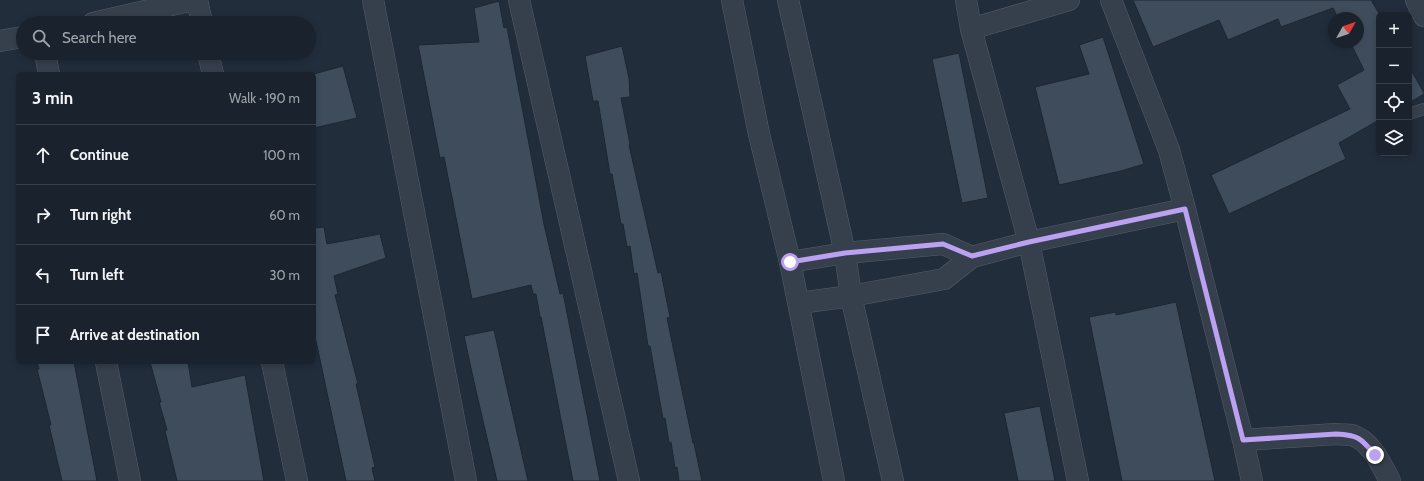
<!DOCTYPE html>
<meta charset="utf-8">
<style>
:root{--surface:#1a222d;--page:#232a35;--text:#f1f3f6;--muted:#9fa4aa;--line:#383f49}
body{margin:0;font-family:Cabin,sans-serif;background:var(--page);color:var(--text)}
.controls{position:absolute;right:12px;top:12px;display:grid;overflow:hidden;border-radius:6px;box-shadow:0 2px 6px #0003}
.controls button{width:36px;height:36px;display:grid;place-items:center;padding:0;border:0;border-bottom:1px solid var(--line);background:var(--surface);color:var(--text);font:20px sans-serif}
.compass{position:absolute;left:1328px;top:12px;width:36px;height:36px;border-radius:50%;background:var(--surface);box-shadow:0 2px 6px #0003;rotate:50deg}
.stop{position:absolute;width:12px;height:12px;margin:-9px;border:3px solid #bca0f2;border-radius:50%;background:#fff}
.stop.end{background:#bca0f2;border-color:#fff;box-shadow:0 1px 4px #0008}
.list{margin:0;padding:0;list-style:none}
h2{display:flex;justify-content:space-between;align-items:center;height:52px;margin:0;padding:0 16px;font-size:17px}
h2 small{font-size:13px;font-weight:400;color:var(--muted)}
.list li{display:grid;grid-template-columns:26px 1fr auto;gap:12px;align-items:center;box-sizing:border-box;height:60px;padding:0 16px;border-top:1px solid var(--line)}
.list b{display:block;font-size:15px;white-space:nowrap}
.list em{font-size:13px;font-style:normal;color:var(--muted)}
.icon{flex:none;width:22px;height:22px;fill:none;stroke:currentColor;stroke-width:2;stroke-linecap:round;stroke-linejoin:round}
.map{position:relative;flex:none;width:1424px;height:481px;overflow:hidden}
.search{position:absolute;background:var(--surface);box-shadow:0 2px 6px #0003;left:16px;top:16px;width:300px;height:44px;display:flex;align-items:center;gap:10px;box-sizing:border-box;padding:0 14px;border-radius:22px;color:var(--muted);font-size:15px}
.panel{position:absolute;background:var(--surface);box-shadow:0 2px 6px #0003;left:16px;top:72px;width:300px;height:292px;border-radius:6px}
.map>svg:first-child{display:block}
.building{fill:#3e4c5b;stroke:#1d2633}
.lines{fill:none;stroke-linecap:round;stroke-linejoin:round}
.service-casing{stroke:#545d6a;stroke-width:12}
.minor-casing{stroke:#545d6a;stroke-width:22}
.service{stroke:#363f4c;stroke-width:11}
.minor{stroke:#363f4c;stroke-width:21}
.route{stroke:#bca0f2;stroke-width:5}
</style>
<div class="map">
<svg width="1424" height="481" viewBox="0 0 1424 481">
<rect width="100%" height="100%" fill="#222d3c"/>
<path class="building" d="M 1133,0 L 1371,0 L 1380,15 L 1379,120 L 1339,143 L 1346,159 L 1229,214 L 1211,175 L 1350,109 L 1337,85 L 1364,70 L 1350,42 L 1358,42 L 1358,18 L 1338,18 L 1333,8 L 1281,27 L 1278,19 L 1228,40 L 1219,20 L 1153,47 Z
M 499,1 L 504,28 L 507,27 L 544,224 L 560,294 L 563,293 L 568,318 L 600,481 L 573,481 L 541,317 L 540,317 L 536,294 L 533,294 L 531,285 L 472,299 L 444,157 L 440,158 L 418,45 L 479,42 L 474,8 Z
M 1103,37 L 1144,164 L 1121,171 L 1059,185 L 1035,87 L 1089,74 L 1079,45 Z
M 622,46 L 629,78 L 630,97 L 621,98 L 630,144 L 629,145 L 658,273 L 661,272 L 670,317 L 667,318 L 693,443 L 694,443 L 702,481 L 679,481 L 677,467 L 675,468 L 671,442 L 669,443 L 665,418 L 663,419 L 650,346 L 648,346 L 637,273 L 634,274 L 630,246 L 627,247 L 623,224 L 621,224 L 612,174 L 610,174 L 598,101 L 593,101 L 585,56 Z
M 959,53 L 988,198 L 962,203 L 932,59 Z
M 343,66 L 357,118 L 314,128 L 314,74 Z
M 1409,66 L 1424,93 L 1424,94 L 1409,103 Z
M 324,227 L 327,244 L 380,234 L 386,258 L 334,276 L 338,294 L 335,295 L 358,384 L 356,384 L 375,467 L 372,468 L 375,481 L 346,481 L 314,332 L 314,228 Z
M 1176,302 L 1215,481 L 1122,481 L 1089,317 L 1116,312 L 1116,315 Z
M 494,330 L 506,384 L 528,481 L 497,481 L 476,391 L 464,336 Z
M 37,362 L 74,362 L 97,481 L 62,481 L 49,425 L 51,425 L 37,369 L 39,369 Z
M 150,362 L 188,362 L 192,387 L 245,375 L 264,481 L 177,481 L 165,431 L 167,430 L 159,402 L 161,402 Z
M 1040,406 L 1055,481 L 1018,481 L 1004,413 Z"/>
<g class="lines">
<defs>
<path id="service" d="M 1409,114 L 1424,109"/>
<path id="minor" d="M 197,0 L 202,23
M 373,0 L 466,481
M 519,0 L 629,481
M 732,0 L 759,134 L 790,262 L 834,481
M 788,0 L 845,253 L 851,296 L 893,481
M 966,0 L 971,29 L 1029,242 L 1078,481
M 1111,0 L 1169,150 L 1185,209 L 1243,440 L 1252,481
M 1416,0 L 1424,16
M 93,23 L 193,0
M 971,29 L 1069,0
M 0,41 L 23,37
M 45,53 L 49,74
M 208,53 L 213,74
M 790,262 L 845,253 L 943,244 L 972,257
M 799,303 L 851,296 L 944,279 L 972,257 L 1029,242 L 1185,209
M 106,362 L 130,481
M 272,362 L 297,481
M 1243,440 L 1336,434 C 1341,435 1347,434 1352,435 C 1371,441 1381,464 1390,481"/>
</defs>
<use href="#service" class="service-casing"/>
<use href="#minor" class="minor-casing"/>
<use href="#service" class="service"/>
<use href="#minor" class="minor"/>
</g>
<g class="lines">
<path class="route" d="M 790,262 L 845,253 L 943,244 L 972,256 L 1029,242 L 1185,209 L 1243,440 L 1336,434 C 1358,435 1361,438 1375,455"/>
</g>
</svg>
<div class="controls">
<button>+</button>
<button>−</button>
<button><svg class="icon" aria-label="locate" viewBox="0 0 24 24"><circle cx="12" cy="12" r="6"/><path d="M12 2v4M12 18v4M2 12h4M18 12h4"/></svg></button>
<button><svg class="icon" aria-label="layers" viewBox="0 0 24 24"><path d="M12 4l9 5-9 5-9-5zM3 14l9 5 9-5"/></svg></button>
</div>
<svg class="compass" viewBox="-18 -18 36 36"><path d="M0-13l5 13h-10z" fill="#e53935"/><path d="M0 13l5-13h-10z" fill="#9fa4aa"/></svg>
<div class="stop" style="left:790px;top:262px"></div>
<div class="stop end" style="left:1375px;top:455px"></div>
<div class="search"><svg class="icon" aria-label="search" viewBox="0 0 24 24"><circle cx="10" cy="10" r="6"/><path d="M15 15l6 6"/></svg>Search here</div>
<section class="panel">
<h2>3 min<small>Walk · 190 m</small></h2>
<ul class="list">
<li><svg class="icon" aria-label="ahead" viewBox="0 0 24 24"><path d="M12 20V5M6 11l6-6 6 6"/></svg><div><b>Continue</b></div><em>100 m</em></li>
<li><svg class="icon" aria-label="right" viewBox="0 0 24 24"><path d="M7 20v-9h11M14 6l5 5-5 5"/></svg><div><b>Turn right</b></div><em>60 m</em></li>
<li><svg class="icon" aria-label="left" viewBox="0 0 24 24"><path d="M17 20v-9H6M10 6l-5 5 5 5"/></svg><div><b>Turn left</b></div><em>30 m</em></li>
<li><svg class="icon" aria-label="arrive" viewBox="0 0 24 24"><path d="M6 21V4h12l-3 4 3 4H6"/></svg><div><b>Arrive at destination</b></div></li>
</ul>
</section>
</div>
